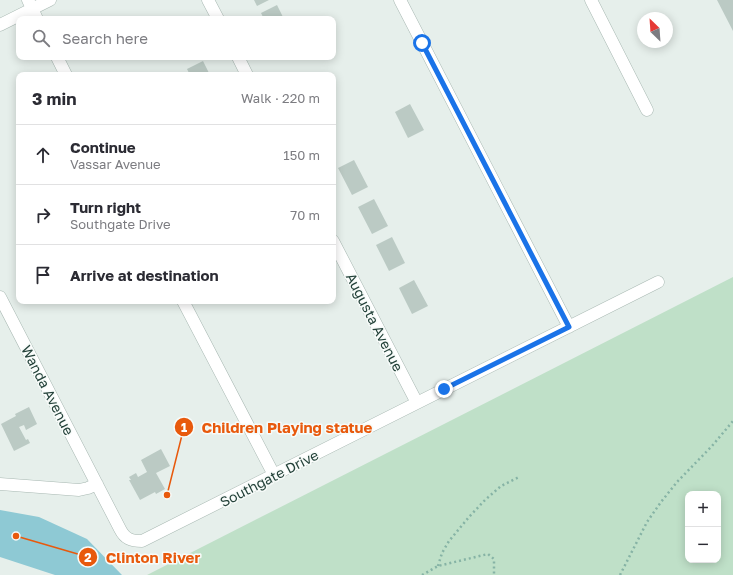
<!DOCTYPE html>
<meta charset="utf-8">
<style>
:root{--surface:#fff;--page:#f7f7f7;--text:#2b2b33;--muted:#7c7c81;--line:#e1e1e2}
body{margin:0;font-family:"Golos Text",sans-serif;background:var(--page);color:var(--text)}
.controls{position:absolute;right:12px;bottom:12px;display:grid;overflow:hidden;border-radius:8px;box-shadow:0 2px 10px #0003}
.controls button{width:36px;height:36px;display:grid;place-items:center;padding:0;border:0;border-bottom:1px solid var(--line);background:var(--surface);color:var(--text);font:20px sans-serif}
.compass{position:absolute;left:637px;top:12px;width:36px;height:36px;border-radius:50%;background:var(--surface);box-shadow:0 2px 10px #0003;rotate:335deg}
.stop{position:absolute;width:12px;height:12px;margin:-9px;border:3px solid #1a73e8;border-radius:50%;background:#fff}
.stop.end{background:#1a73e8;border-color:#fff;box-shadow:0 1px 4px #0008}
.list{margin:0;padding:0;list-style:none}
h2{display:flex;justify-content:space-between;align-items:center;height:52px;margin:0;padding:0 16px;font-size:17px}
h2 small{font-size:13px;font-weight:400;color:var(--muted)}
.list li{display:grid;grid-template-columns:26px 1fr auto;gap:12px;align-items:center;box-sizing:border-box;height:60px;padding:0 16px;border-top:1px solid var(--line)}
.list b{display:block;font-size:15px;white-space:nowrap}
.list p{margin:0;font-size:13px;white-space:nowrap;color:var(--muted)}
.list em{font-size:13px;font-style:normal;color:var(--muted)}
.icon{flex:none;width:22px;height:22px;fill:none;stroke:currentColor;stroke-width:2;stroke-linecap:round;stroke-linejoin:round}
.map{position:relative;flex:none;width:733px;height:575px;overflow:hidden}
.search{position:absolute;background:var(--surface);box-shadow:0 2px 10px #0003;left:16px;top:16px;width:320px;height:44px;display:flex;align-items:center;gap:10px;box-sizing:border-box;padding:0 14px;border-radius:8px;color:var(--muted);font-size:15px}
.panel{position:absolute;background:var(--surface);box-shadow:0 2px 10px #0003;left:16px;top:72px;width:320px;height:232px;border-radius:8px}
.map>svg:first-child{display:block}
.green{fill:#bfe0c8;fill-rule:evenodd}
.water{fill:#8ec9d4}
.building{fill:#bbcac4}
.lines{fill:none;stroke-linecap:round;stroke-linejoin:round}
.minor-casing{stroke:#a8b8b2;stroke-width:13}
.path{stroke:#86b3a5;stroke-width:2.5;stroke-dasharray:2 3;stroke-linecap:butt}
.minor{stroke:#fff;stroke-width:12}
.route{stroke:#1a73e8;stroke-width:5}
.labels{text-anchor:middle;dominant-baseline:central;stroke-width:3;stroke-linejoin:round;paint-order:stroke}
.street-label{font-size:14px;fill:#24423a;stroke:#f7fbf9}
.leader{fill:none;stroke:#e8590c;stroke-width:1.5}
.callout-dot{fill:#e8590c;stroke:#f7fbf9;stroke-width:1.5}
.mark-label{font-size:12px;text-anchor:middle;font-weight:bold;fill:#fff}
.callout-label{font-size:15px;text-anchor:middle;font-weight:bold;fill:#e8590c;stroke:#f7fbf9;stroke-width:3;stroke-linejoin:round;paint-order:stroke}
</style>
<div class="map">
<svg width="733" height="575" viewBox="0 0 733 575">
<rect width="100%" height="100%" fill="#e6efeb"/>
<path class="green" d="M 733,277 L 733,575 L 147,575 ZM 688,494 L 718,494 L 718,560 L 688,560 Z"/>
<path class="water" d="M 0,510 L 39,517 L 87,539 L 122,575 L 55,575 L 0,557 Z"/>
<path class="building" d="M 254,0 L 269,0 L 257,6 Z
M 717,0 L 733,0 L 733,31 Z
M 277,5 L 284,19 L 264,19 L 261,13 Z
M 203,61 L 210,75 L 190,75 L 187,69 Z
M 410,104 L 424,130 L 408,138 L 395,112 Z
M 354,160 L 368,187 L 352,195 L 338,168 Z
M 374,199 L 388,226 L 372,234 L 358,207 Z
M 392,237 L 405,263 L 389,271 L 376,245 Z
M 414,280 L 428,306 L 412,314 L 399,288 Z
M 29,407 L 37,424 L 26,430 L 24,425 L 19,427 L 26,440 L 28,439 L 30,443 L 14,451 L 1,424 L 16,416 L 15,414 Z
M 161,449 L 170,466 L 156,473 L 165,489 L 156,494 L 155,492 L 140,500 L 129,480 L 131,480 L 129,477 L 136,473 L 138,477 L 147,472 L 141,460 Z"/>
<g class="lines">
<defs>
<path id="minor" d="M 28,0 L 37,19
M 208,0 L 218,19
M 400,0 L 569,327
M 591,0 L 647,110
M 0,25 L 50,0
M 57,57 L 66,75
M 238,57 L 247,75
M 333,241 L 417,403
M 0,297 L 120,529 C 125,539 131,541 142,541 L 658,282
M 183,301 L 274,475
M 0,484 L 79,490 L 88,488 L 97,484"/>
</defs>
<use href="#minor" class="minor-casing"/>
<path class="path" d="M 438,566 L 442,553 L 449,541 L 469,517 L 485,500 L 501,486 L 519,477
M 422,575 L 438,566 L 488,554 L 494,559 L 494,575
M 620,575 L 647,522 L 661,502 L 677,482 L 712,446 L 733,421"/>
<use href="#minor" class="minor"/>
</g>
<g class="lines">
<path class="route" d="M 422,43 L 569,327 L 444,389"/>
</g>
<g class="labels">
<g class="street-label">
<text transform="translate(375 322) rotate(63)">Augusta Avenue</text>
<text transform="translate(48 390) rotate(63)">Wanda Avenue</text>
<text transform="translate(269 478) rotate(-27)">Southgate Drive</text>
</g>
</g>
<path class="leader" d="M167 495L184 427M16 536L88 557"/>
<g class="callout-dot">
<circle cx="167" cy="495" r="4"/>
<circle cx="16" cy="536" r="4"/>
<circle cx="184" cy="427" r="10"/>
<circle cx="88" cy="557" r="10"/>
</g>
<g class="mark-label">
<text x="184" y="432">1</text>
<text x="88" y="562">2</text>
</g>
<g class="callout-label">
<text x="287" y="433">Children Playing statue</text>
<text x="153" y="563">Clinton River</text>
</g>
</svg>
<div class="controls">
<button>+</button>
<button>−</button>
</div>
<svg class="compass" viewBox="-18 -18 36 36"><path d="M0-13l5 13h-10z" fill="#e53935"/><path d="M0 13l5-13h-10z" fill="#7c7c81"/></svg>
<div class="stop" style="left:422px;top:43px"></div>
<div class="stop end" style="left:444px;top:389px"></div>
<div class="search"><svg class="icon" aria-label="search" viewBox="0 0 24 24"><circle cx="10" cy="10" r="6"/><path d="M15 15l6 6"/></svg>Search here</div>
<section class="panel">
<h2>3 min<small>Walk · 220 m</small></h2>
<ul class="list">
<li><svg class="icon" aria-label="ahead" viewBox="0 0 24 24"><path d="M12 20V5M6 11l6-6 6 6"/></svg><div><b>Continue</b><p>Vassar Avenue</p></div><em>150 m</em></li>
<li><svg class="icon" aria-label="right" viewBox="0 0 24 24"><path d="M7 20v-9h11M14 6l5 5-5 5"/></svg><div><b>Turn right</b><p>Southgate Drive</p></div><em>70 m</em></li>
<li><svg class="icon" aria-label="arrive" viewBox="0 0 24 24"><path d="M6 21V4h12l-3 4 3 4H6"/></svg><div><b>Arrive at destination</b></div></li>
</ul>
</section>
</div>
